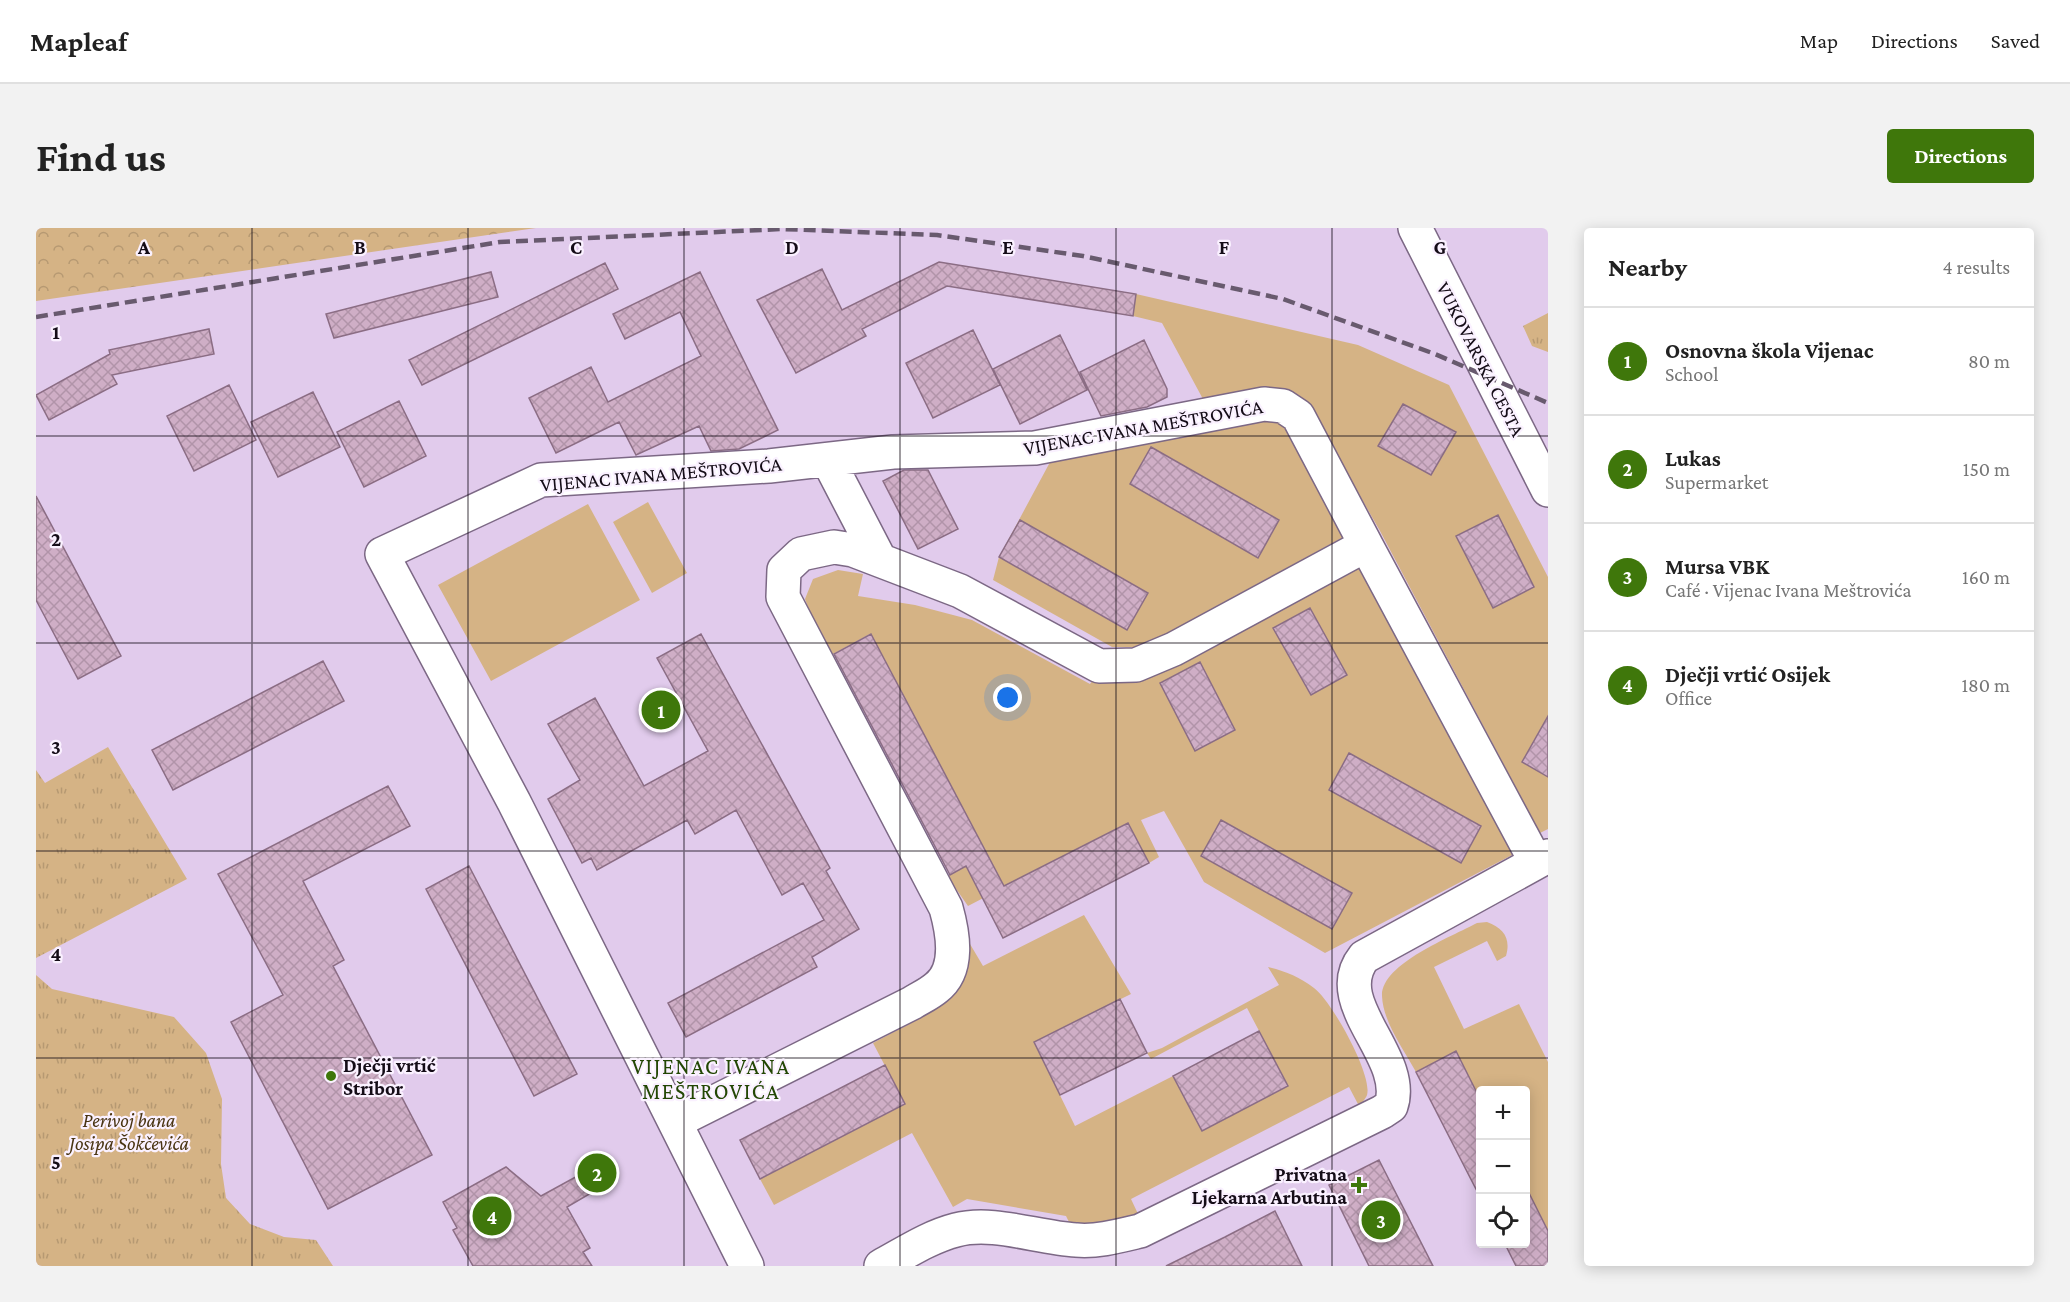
<!DOCTYPE html>
<meta charset="utf-8">
<style>
:root{--surface:#fff;--page:#f2f2f2;--text:#222;--muted:#767676;--line:#e0e0e0;--accent:#3f770b}
body{margin:0;font-family:"Crimson Pro",serif;background:var(--page);color:var(--text)}
.controls{position:absolute;right:18px;bottom:18px;display:grid;overflow:hidden;border-radius:6px;box-shadow:0 3px 15px #0003}
.controls button{width:54px;height:54px;display:grid;place-items:center;padding:0;border:0;border-bottom:2px solid var(--line);background:var(--surface);color:var(--text);font:30px sans-serif}
.you{position:absolute;left:972px;top:470px;width:21px;height:21px;margin:-15px;border:4px solid #fff;border-radius:50%;background:#1a73e8;box-shadow:0 0 0 9px #1a73e833}
.badge{display:grid;place-items:center;width:39px;height:39px;border-radius:50%;background:var(--accent);color:#fff;font-size:20px;font-weight:700}
.pin{position:absolute;translate:-50% -50%;border:3px solid #fff;box-shadow:0 2px 6px #0006}
.list{margin:0;padding:0;list-style:none}
h2{display:flex;justify-content:space-between;align-items:center;height:78px;margin:0;padding:0 24px;font-size:26px}
h2 small{font-size:20px;font-weight:400;color:var(--muted)}
.list li{display:grid;grid-template-columns:39px 1fr auto;gap:18px;align-items:center;box-sizing:border-box;height:108px;padding:0 24px;border-top:2px solid var(--line)}
.list b{display:block;font-size:22px;white-space:nowrap}
.list p{margin:0;font-size:20px;white-space:nowrap;color:var(--muted)}
.list em{font-size:20px;font-style:normal;color:var(--muted)}
.icon{flex:none;width:33px;height:33px;fill:none;stroke:currentColor;stroke-width:2;stroke-linecap:round;stroke-linejoin:round}
.map{position:relative;flex:none;width:1512px;height:1038px;overflow:hidden;border-radius:6px}
header{display:flex;align-items:center;gap:36px;box-sizing:border-box;height:84px;padding:0 30px;background:var(--surface);border-bottom:2px solid var(--line)}
header strong{font-size:28px}
nav{display:flex;gap:33px;margin-inline-start:auto;font-size:21px}
.intro{display:flex;align-items:center;justify-content:space-between;box-sizing:border-box;height:144px;padding:0 36px}
h1{margin:0;font-size:42px}
.button{padding:15px 27px;border-radius:6px;background:var(--accent);color:#fff;font-size:21px;font-weight:700}
main{display:flex;gap:36px;padding:0 36px}
aside{flex:1;background:var(--surface);border-radius:6px;box-shadow:0 3px 15px #0003}
.map>svg:first-child{display:block}
.green{fill:#d5b385}
.forest{fill:url(#forest-crowns)}
.park{fill:url(#park-tufts)}
.building{fill:url(#building-cross-hatch);stroke:#8b6d84;stroke-width:1.5}
.lines{fill:none;stroke-linecap:round;stroke-linejoin:round}
.minor-casing{stroke:#7c6885;stroke-width:36}
.major-casing{stroke:#7c6885;stroke-width:36}
.minor{stroke:#fff;stroke-width:33}
.major{stroke:#fff;stroke-width:33}
.rail{stroke:#685a6e;stroke-width:4.5;stroke-dasharray:12 6;stroke-linecap:butt}
.grid{fill:none;stroke:#140c17;stroke-width:1.5;stroke-opacity:0.55}
.poi-dot{fill:#3f770b;stroke:#faf1ff;stroke-width:2}
.labels{text-anchor:middle;dominant-baseline:central;stroke-width:4.5;stroke-linejoin:round;paint-order:stroke}
.street-label{font-size:20px;fill:#140c17;stroke:#faf1ff}
.poi-label{font-size:20px;font-weight:bold;fill:#140c17;stroke:#faf1ff;text-anchor:start}
.park-label{font-size:20px;font-style:italic;fill:#493412;stroke:#faf1ff}
.quarter-label{font-size:22px;letter-spacing:1.5px;fill:#234704;stroke:#faf1ff}
.grid-label{font-size:20px;text-anchor:middle;font-weight:bold;fill:#140c17;stroke:#faf1ff;stroke-width:4.5;stroke-linejoin:round;paint-order:stroke}
</style>
<header>
<strong>Mapleaf</strong>
<nav><a>Map</a><a>Directions</a><a>Saved</a></nav>
</header>
<div class="intro"><h1>Find us</h1><a class="button">Directions</a></div>
<main>
<div class="map">
<svg width="1512" height="1038" viewBox="0 0 1512 1038">
<defs>
<pattern id="forest-crowns" width="20" height="18" patternUnits="userSpaceOnUse" patternTransform="scale(1.5)"><rect width="20" height="18" fill="#d5b385"/><path d="M2 6a3 3 0 1 1 6 0M12 15a3 3 0 1 1 6 0" fill="none" stroke="#b69972"/></pattern>
<pattern id="park-tufts" width="24" height="20" patternUnits="userSpaceOnUse" patternTransform="scale(1.5)"><rect width="24" height="20" fill="#d5b385"/><path d="M3 7l-1-3M5 7V3M7 7l1-3M15 17l-1-3M17 17v-4M19 17l1-3" fill="none" stroke="#b69972"/></pattern>
<pattern id="building-cross-hatch" width="8" height="8" patternUnits="userSpaceOnUse" patternTransform="scale(1.5)"><rect width="8" height="8" fill="#cfaec6"/><path d="M0 0l8 8M0 8l8-8" fill="none" stroke="#b194a9"/></pattern>
</defs>
<rect width="100%" height="100%" fill="#e1cbec"/>
<path class="green" d="M 1100,66 L 1322,117 L 1413,157 L 1512,349 L 1512,601 L 1504,605 L 1344,303 L 1274,181 L 1168,173 L 1126,95 L 1097,88 Z
M 1196,190 L 1251,190 L 1315,305 L 1106,419 L 1076,419 L 957,352 L 963,329 L 1020,223 Z
M 612,274 L 651,345 L 616,365 L 577,294 Z
M 552,276 L 604,372 L 455,453 L 402,357 Z
M 1329,328 L 1480,625 L 1289,725 L 1168,654 L 1128,583 L 1105,592 L 1123,629 L 1113,635 L 1092,595 L 932,678 L 911,648 L 951,627 L 834,406 L 795,427 L 779,399 L 769,371 L 777,351 L 802,342 L 827,346 L 822,368 L 879,377 L 936,392 L 1054,456 L 1062,445 Z
M 1048,687 L 1095,766 L 998,814 L 1039,898 L 1137,848 L 1166,903 L 1252,858 L 1211,780 L 1115,831 L 1111,825 L 1126,820 L 1243,757 L 1232,739 C 1249,743 1264,749 1278,760 C 1295,772 1337,847 1331,867 C 1330,870 1326,875 1323,878 L 1313,859 L 1095,971 L 1103,988 L 1095,991 L 1036,1000 L 1030,988 L 931,971 L 917,979 L 876,905 L 738,977 L 724,951 L 869,876 L 837,815 C 866,799 924,775 932,740 C 934,732 933,724 934,716 L 947,738 Z
M 1451,694 C 1468,700 1475,711 1470,728 L 1461,733 L 1451,713 L 1398,739 L 1428,801 L 1483,776 L 1512,834 L 1512,1003 L 1490,959 L 1490,862 L 1444,862 L 1444,871 L 1420,824 L 1380,844 C 1368,822 1347,794 1346,768 C 1345,736 1415,709 1441,695 Z"/>
<path class="forest" d="M 0,0 L 500,0 L 0,73 Z"/>
<path class="park" d="M 1512,85 L 1512,124 L 1496,118 L 1487,98 Z
M 72,519 L 151,651 L 0,730 L 0,542 L 9,555 Z
M 0,747 L 16,761 L 138,789 L 170,825 L 186,871 L 185,936 L 190,970 L 214,996 L 248,1009 L 280,1012 L 297,1038 L 0,1038 Z"/>
<path class="building" d="M 903,34 L 1100,66 L 1097,88 L 911,58 L 826,101 L 830,108 L 760,145 L 721,72 L 786,41 L 806,82 Z
M 569,35 L 582,61 L 386,157 L 373,132 Z
M 455,44 L 462,69 L 298,110 L 290,86 Z
M 664,44 L 742,202 L 703,221 L 675,223 L 663,198 L 600,227 L 583,194 L 520,225 L 493,170 L 555,139 L 572,174 L 665,128 L 644,84 L 589,111 L 577,86 Z
M 173,101 L 178,126 L 76,147 L 81,156 L 13,192 L 0,167 L 74,126 L 73,122 Z
M 937,102 L 964,157 L 897,190 L 870,135 Z
M 1024,107 L 1051,162 L 984,196 L 957,141 Z
M 1108,112 L 1131,161 L 1131,169 L 1111,179 L 1065,188 L 1044,144 Z
M 193,157 L 220,212 L 158,243 L 131,188 Z
M 277,164 L 304,219 L 242,249 L 215,194 Z
M 363,173 L 390,228 L 328,259 L 301,204 Z
M 1367,176 L 1420,204 L 1395,247 L 1342,218 Z
M 1115,219 L 1243,292 L 1222,330 L 1094,256 Z
M 868,242 L 892,242 L 922,301 L 882,321 L 847,253 Z
M 0,268 L 85,428 L 42,451 L 0,372 Z
M 1462,287 L 1498,359 L 1457,380 L 1420,308 Z
M 984,292 L 1112,365 L 1091,402 L 963,329 Z
M 1274,380 L 1311,447 L 1275,467 L 1237,400 Z
M 665,406 L 794,640 L 790,643 L 823,701 L 776,729 L 781,739 L 650,809 L 632,775 L 788,692 L 767,655 L 746,667 L 700,582 L 659,606 L 651,592 L 561,642 L 555,630 L 546,635 L 512,571 L 544,552 L 512,496 L 559,470 L 608,558 L 672,523 L 621,430 Z
M 835,406 L 968,658 L 1092,595 L 1113,635 L 967,710 L 930,638 L 914,647 L 798,426 Z
M 287,433 L 308,473 L 137,562 L 116,522 Z
M 1164,434 L 1199,502 L 1159,523 L 1124,455 Z
M 1512,488 L 1512,549 L 1486,534 Z
M 1313,525 L 1445,598 L 1425,635 L 1293,562 Z
M 352,558 L 374,598 L 267,653 L 308,732 L 297,738 L 396,927 L 292,981 L 195,794 L 247,767 L 182,646 Z
M 1185,592 L 1316,665 L 1296,701 L 1165,628 Z
M 433,638 L 541,846 L 498,868 L 390,661 Z
M 1084,771 L 1111,825 L 1024,867 L 998,814 Z
M 1223,803 L 1252,858 L 1166,903 L 1137,848 Z
M 1420,823 L 1444,871 L 1444,969 L 1380,844 Z
M 849,837 L 869,876 L 724,951 L 704,912 Z
M 564,926 L 579,951 L 531,979 L 554,1020 L 547,1024 L 556,1038 L 437,1038 L 417,1002 L 421,1000 L 407,974 L 470,939 L 505,968 L 547,945 L 543,938 Z
M 1343,932 L 1397,1038 L 1333,1038 L 1293,957 Z
M 1490,959 L 1512,1003 L 1512,1038 L 1480,1038 L 1469,1016 L 1490,1016 Z
M 1239,983 L 1266,1038 L 1130,1038 L 1189,1009 Z"/>
<g class="lines">
<defs>
<path id="minor" d="M 792,232 L 844,332
M 639,894 L 876,775 C 884,770 893,766 900,760 C 924,742 917,705 910,680 L 747,369 L 748,342 L 765,326 L 798,319 L 817,322 L 924,363 L 1063,438 L 1100,437 L 1138,421 L 1330,317 L 1500,634
M 711,1038 L 478,574 L 346,326 L 505,252 L 733,238 L 857,224 L 999,220 L 1228,176 L 1247,178 L 1262,188 L 1330,317
M 845,1038 C 869,1025 893,1009 920,1002 C 957,992 1002,1010 1040,1012 C 1061,1014 1083,1008 1104,1003 L 1346,884 L 1355,878 C 1372,828 1291,775 1328,729 L 1512,628"/>
<path id="major" d="M 1379,0 L 1512,262"/>
</defs>
<use href="#minor" class="minor-casing"/>
<use href="#major" class="major-casing"/>
<use href="#minor" class="minor"/>
<use href="#major" class="major"/>
<path class="rail" d="M 0,89 L 464,14 L 746,1 L 901,7 L 1047,28 L 1247,71 L 1399,126 L 1512,175"/>
</g>
<path class="grid" d="M 216,0 L 216,1038M 432,0 L 432,1038M 648,0 L 648,1038M 864,0 L 864,1038M 1080,0 L 1080,1038M 1296,0 L 1296,1038M 0,208 L 1512,208M 0,415 L 1512,415M 0,623 L 1512,623M 0,830 L 1512,830"/>
<g class="poi-dot">
<circle cx="295" cy="848" r="6"/>
<path d="M1320 948h6v6h6v6h-6v6h-6v-6h-6v-6h6z"/>
</g>
<g class="labels">
<g class="street-label">
<text transform="translate(1445 131) rotate(63)">VUKOVARSKA CESTA</text>
<text transform="translate(1107 199) rotate(-10)">VIJENAC IVANA MEŠTROVIĆA</text>
<text transform="translate(625 246) rotate(-5)">VIJENAC IVANA MEŠTROVIĆA</text>
</g>
<g class="poi-label">
<text x="307" y="837">Dječji vrtić<tspan x="307" dy="23">Stribor</tspan></text>
<text x="1311" y="946" text-anchor="end">Privatna<tspan x="1311" dy="23">Ljekarna Arbutina</tspan></text>
</g>
<g class="park-label">
<text x="93" y="892">Perivoj bana<tspan x="93" dy="23">Josipa Šokčevića</tspan></text>
</g>
<g class="quarter-label">
<text x="675" y="838">VIJENAC IVANA<tspan x="675" dy="25">MEŠTROVIĆA</tspan></text>
</g>
</g>
<g class="grid-label">
<text x="108" y="26">A</text>
<text x="324" y="26">B</text>
<text x="540" y="26">C</text>
<text x="756" y="26">D</text>
<text x="972" y="26">E</text>
<text x="1188" y="26">F</text>
<text x="1404" y="26">G</text>
<text x="20" y="111">1</text>
<text x="20" y="318">2</text>
<text x="20" y="526">3</text>
<text x="20" y="733">4</text>
<text x="20" y="941">5</text>
</g>
</svg>
<div class="controls">
<button>+</button>
<button>−</button>
<button><svg class="icon" aria-label="locate" viewBox="0 0 24 24"><circle cx="12" cy="12" r="6"/><path d="M12 2v4M12 18v4M2 12h4M18 12h4"/></svg></button>
</div>
<div class="you"></div>
<div class="pin badge" style="left:625px;top:482px">1</div>
<div class="pin badge" style="left:561px;top:945px">2</div>
<div class="pin badge" style="left:1345px;top:992px">3</div>
<div class="pin badge" style="left:456px;top:988px">4</div>
</div>
<aside>
<h2>Nearby<small>4 results</small></h2>
<ul class="list">
<li><span class="badge">1</span><div><b>Osnovna škola Vijenac</b><p>School</p></div><em>80 m</em></li>
<li><span class="badge">2</span><div><b>Lukas</b><p>Supermarket</p></div><em>150 m</em></li>
<li><span class="badge">3</span><div><b>Mursa VBK</b><p>Café · Vijenac Ivana Meštrovića</p></div><em>160 m</em></li>
<li><span class="badge">4</span><div><b>Dječji vrtić Osijek</b><p>Office</p></div><em>180 m</em></li>
</ul>
</aside>
</main>
